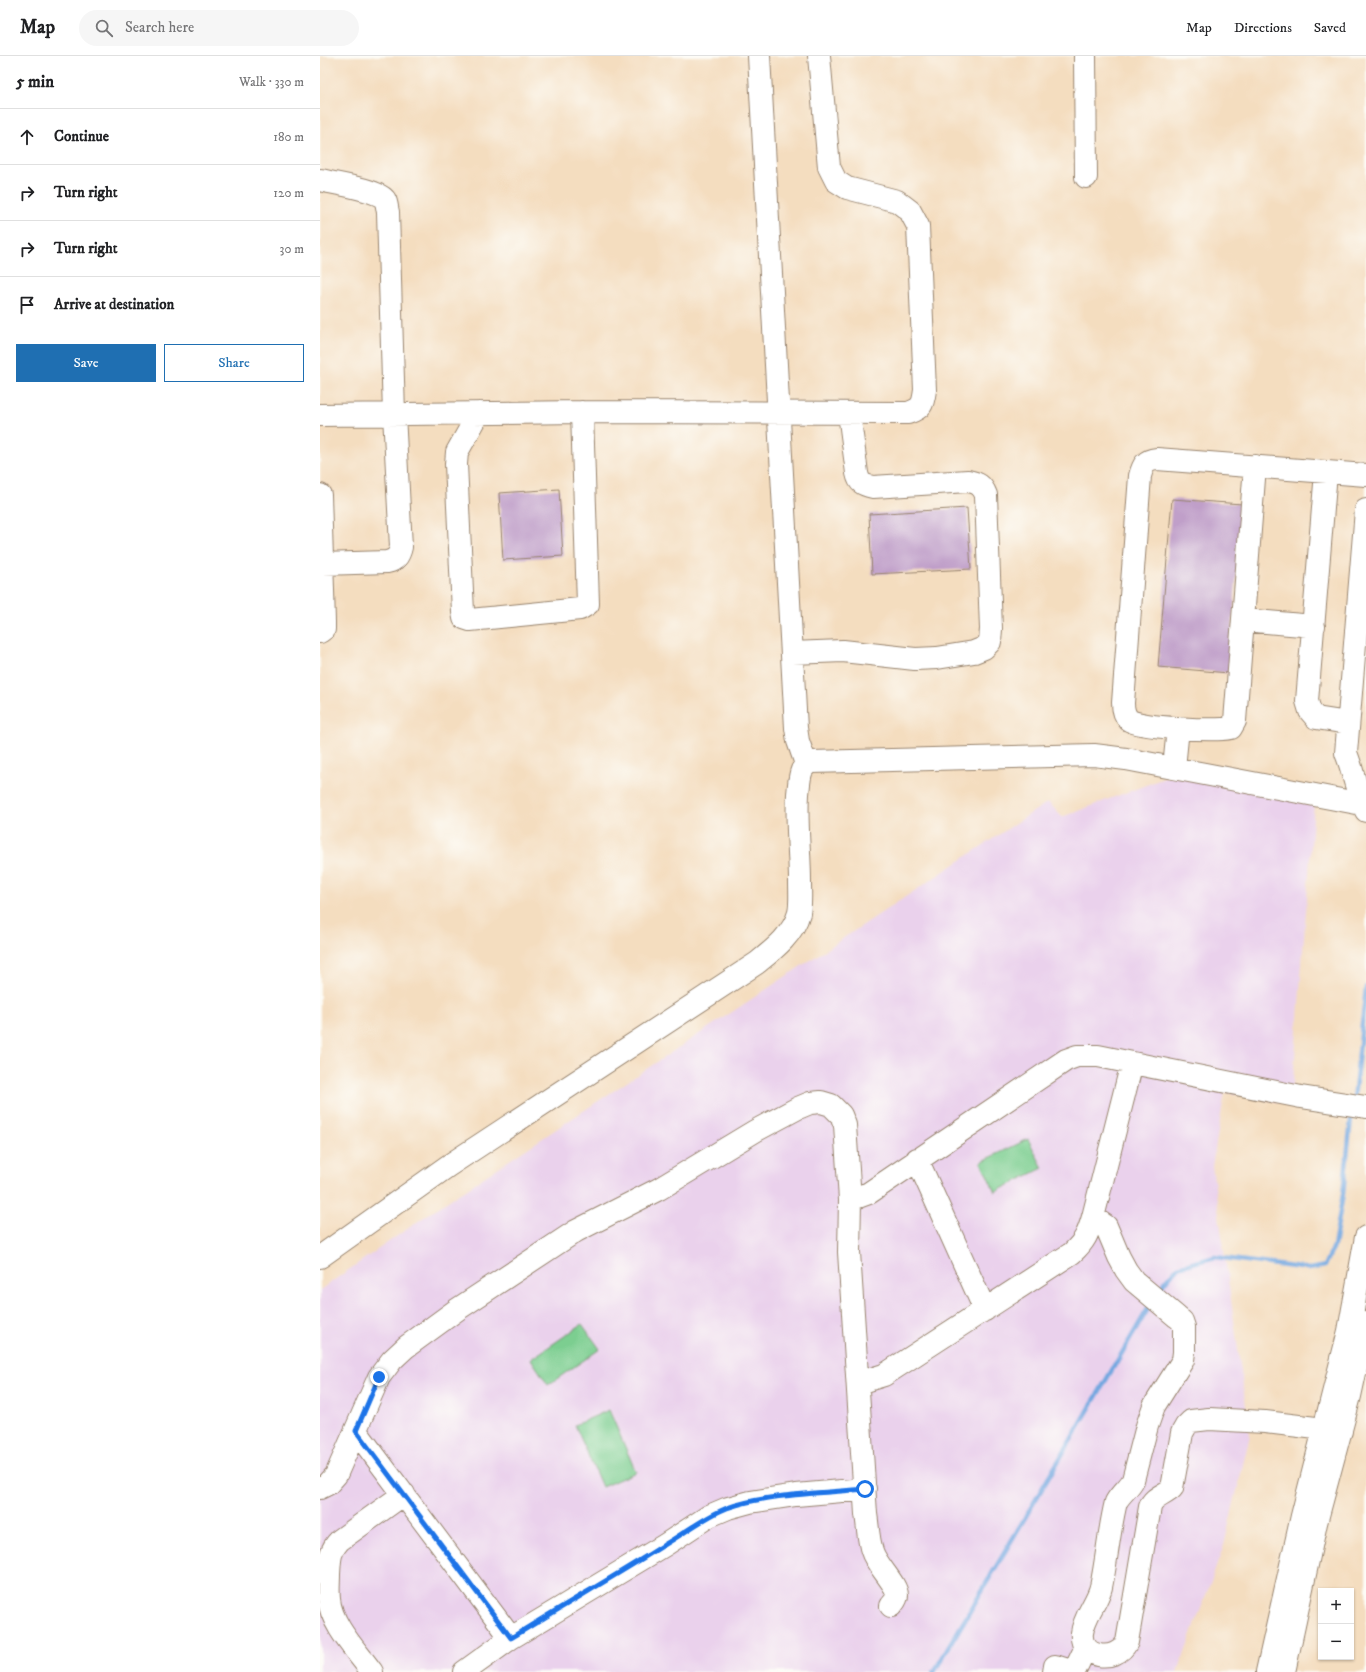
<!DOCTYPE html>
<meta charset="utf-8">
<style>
:root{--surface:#fff;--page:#f6f6f6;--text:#202124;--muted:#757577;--line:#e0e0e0;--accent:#1f6fb2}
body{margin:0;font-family:"IM FELL DW Pica",serif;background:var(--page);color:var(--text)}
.controls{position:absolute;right:12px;bottom:12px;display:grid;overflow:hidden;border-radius:0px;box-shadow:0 1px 3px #0004}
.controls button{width:36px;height:36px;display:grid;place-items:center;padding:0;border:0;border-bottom:1px solid var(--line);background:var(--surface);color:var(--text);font:20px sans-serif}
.stop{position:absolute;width:12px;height:12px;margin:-9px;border:3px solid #1a73e8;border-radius:50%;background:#fff}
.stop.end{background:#1a73e8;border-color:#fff;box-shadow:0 1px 4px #0008}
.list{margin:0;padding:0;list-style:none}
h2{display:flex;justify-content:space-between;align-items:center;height:52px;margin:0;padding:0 16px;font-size:17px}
h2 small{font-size:13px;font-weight:400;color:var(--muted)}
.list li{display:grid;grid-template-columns:26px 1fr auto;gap:12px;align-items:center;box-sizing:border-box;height:56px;padding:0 16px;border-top:1px solid var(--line)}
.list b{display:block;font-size:15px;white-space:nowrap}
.list em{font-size:13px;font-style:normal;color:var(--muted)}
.actions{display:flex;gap:8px;padding:12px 16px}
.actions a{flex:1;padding:9px 0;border:1px solid var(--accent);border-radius:0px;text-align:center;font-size:14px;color:var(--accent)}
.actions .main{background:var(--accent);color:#fff}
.icon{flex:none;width:22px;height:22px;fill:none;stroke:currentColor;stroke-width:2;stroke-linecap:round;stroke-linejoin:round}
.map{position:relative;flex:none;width:1046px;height:1616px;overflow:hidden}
header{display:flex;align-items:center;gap:24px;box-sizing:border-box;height:56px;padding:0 20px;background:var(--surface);border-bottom:1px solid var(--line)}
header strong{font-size:19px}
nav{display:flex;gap:22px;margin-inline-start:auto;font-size:14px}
.search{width:280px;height:36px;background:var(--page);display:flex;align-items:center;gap:10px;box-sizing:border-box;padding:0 14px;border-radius:22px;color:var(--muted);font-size:15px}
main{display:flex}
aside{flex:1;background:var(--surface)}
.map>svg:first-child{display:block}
.built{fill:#ead1ec}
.green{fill:#7bce90;stroke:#5b7c57}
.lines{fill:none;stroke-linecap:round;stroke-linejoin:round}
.stream{stroke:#73a7e0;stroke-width:4.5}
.building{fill:#c09fc9}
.minor-casing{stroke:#98846e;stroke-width:24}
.minor{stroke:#fff;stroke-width:22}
.route{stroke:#1a73e8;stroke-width:5}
</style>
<header>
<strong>Map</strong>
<div class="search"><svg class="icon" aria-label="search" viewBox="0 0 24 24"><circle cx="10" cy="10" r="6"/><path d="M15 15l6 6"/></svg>Search here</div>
<nav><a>Map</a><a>Directions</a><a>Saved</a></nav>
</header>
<main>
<aside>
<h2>5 min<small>Walk · 330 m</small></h2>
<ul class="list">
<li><svg class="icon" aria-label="ahead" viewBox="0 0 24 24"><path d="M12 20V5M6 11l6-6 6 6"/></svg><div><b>Continue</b></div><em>180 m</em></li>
<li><svg class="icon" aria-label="right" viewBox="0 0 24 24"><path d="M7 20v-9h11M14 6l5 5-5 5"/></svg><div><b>Turn right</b></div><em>120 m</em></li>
<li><svg class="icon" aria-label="right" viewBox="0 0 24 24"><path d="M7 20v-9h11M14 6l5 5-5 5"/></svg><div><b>Turn right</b></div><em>30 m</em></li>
<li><svg class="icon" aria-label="arrive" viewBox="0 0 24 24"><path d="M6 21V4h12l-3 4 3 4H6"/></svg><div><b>Arrive at destination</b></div></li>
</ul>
<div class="actions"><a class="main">Save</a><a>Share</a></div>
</aside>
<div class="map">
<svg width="1046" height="1616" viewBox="0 0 1046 1616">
<rect width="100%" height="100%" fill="#fdfcf7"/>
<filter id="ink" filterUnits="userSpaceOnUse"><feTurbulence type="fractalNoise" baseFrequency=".025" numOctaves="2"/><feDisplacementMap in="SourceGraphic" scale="8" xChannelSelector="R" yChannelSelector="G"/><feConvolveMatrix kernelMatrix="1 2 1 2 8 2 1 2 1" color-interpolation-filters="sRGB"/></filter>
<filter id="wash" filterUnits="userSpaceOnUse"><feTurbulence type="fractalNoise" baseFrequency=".012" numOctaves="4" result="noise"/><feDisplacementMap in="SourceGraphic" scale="16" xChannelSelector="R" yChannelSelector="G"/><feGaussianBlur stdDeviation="0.9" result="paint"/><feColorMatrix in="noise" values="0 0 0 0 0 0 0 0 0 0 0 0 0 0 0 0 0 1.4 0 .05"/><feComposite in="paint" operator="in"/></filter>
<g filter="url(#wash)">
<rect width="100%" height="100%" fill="#f4ddbf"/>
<path class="built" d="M 855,718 L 994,749 L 973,1026 L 970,1048 L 905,1036 L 892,1110 L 930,1379 L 904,1489 L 858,1616 L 0,1616 L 0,1234 L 110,1157 L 728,746 L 742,761 Z"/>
<path class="green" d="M 708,1083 L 723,1112 L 675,1136 L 661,1106 Z
M 262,1268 L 280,1293 L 228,1329 L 211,1303 Z
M 289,1354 L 316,1416 L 282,1431 L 255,1369 Z"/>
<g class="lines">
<path class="stream" d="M 1034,1043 L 1046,931
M 838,1237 L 844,1227 L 858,1211 L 895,1201 L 989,1213 L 1005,1210 L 1014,1190 L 1023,1138 L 1032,1054
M 614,1616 L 832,1246"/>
</g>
<g id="blocks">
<path class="building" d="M 239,433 L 243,500 L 183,504 L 179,437 Z
M 852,443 L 922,448 L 909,617 L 838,611 Z
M 647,452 L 651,513 L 552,518 L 549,458 Z"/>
</g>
</g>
<g filter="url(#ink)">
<use href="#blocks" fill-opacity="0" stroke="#98846e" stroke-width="1"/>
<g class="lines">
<defs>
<path id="minor" d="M 439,0 L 476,672 L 478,685 L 486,708
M 765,0 L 766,121
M 0,124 C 12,127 60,134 65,144 C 67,147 67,153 68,156 L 74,358 L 81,491 C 79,500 76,504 67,506 L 2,508
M 159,357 L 137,396 L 136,408 L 143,556 L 144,562 L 150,564 L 260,553 L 268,548 L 262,356
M 0,359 L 262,356 L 588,357 C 602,352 603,349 605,334 L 598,170 L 590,155 L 577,145 L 527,132 L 516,125 L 509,111 L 499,0
M 935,410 L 915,665 L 911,672 C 896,675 820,672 809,664 C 804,659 803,653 803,647 L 820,420 C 823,409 825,404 837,403 L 1046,419
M 1006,416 L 987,645 L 990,655 L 996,662 L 1028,667
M 0,439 L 4,566 L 4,573 L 0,576
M 1046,454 L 1026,697 C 1034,716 1036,737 1046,755
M 923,564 L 994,570
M 472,597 L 523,595 L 595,603 L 617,602 L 654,596 L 664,592 L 670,586 L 671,573 L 666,439 C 662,429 658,427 648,425 L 553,431 C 543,429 539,427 537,417 L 529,357
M 854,712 L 858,672
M 597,1103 L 665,1254
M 530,1144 L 549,1137 L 746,1004 L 757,1000 L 778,1000 L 981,1041 L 1046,1051
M 773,1161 L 786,1170 L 799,1201 L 806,1214 L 814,1225 L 857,1261 L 862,1265 L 864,1271 L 864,1296 L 863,1304 L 834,1350 L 827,1370 L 813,1424 C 809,1432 801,1437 796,1446 C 789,1474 787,1503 781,1531 C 777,1547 764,1560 762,1577 C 759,1602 796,1608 807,1586 L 830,1451 C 833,1441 845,1439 852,1432 L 862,1377 L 866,1370 L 871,1365 L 889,1363 L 945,1366 L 1021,1375
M 0,1201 L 128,1110 L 437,907 C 453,894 473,879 479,857 C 481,847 480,836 480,826 C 480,797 476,767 478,738 C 479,730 479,721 482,714 C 484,710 487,708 491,706 L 774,699 L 806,703 L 1042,748
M 538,1327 L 564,1319 L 752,1197 C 765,1185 768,1178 773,1161 L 812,1007
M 36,1375 L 191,1582
M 0,1432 L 8,1428 L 16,1419 L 59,1321 L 72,1304 L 86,1291 L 138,1253 L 256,1175 L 339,1133 L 435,1075 L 478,1052 L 490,1047 L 501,1046 L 511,1049 L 521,1059 L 525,1069 L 530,1144 L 529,1196 L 546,1458 C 548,1470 548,1483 552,1495 C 556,1509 577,1528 577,1539 C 577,1544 573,1547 571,1550
M 52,1616 C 37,1595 11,1569 9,1543 C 8,1535 9,1526 9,1518 C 10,1504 9,1495 20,1484 L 84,1438
M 144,1616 L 191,1582 L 345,1489 L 389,1460 L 408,1452 L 430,1446 L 476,1439 L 545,1433
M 734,1616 L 735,1610 L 754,1616
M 754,1616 L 766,1591
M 947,1616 L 982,1460 L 1029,1275 L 1046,1181
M 964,1616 L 996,1467 L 1030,1340 L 1046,1266"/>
</defs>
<use href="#minor" class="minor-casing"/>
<use href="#minor" class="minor"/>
</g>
</g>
<g class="lines" filter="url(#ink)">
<path class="route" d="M 59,1321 L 36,1375 L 191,1582 C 242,1550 294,1521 344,1489 C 365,1477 384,1461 407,1452 C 446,1438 503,1437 545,1433"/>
</g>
</svg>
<div class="controls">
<button>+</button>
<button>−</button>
</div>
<div class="stop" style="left:545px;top:1433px"></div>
<div class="stop end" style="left:59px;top:1321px"></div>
</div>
</main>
